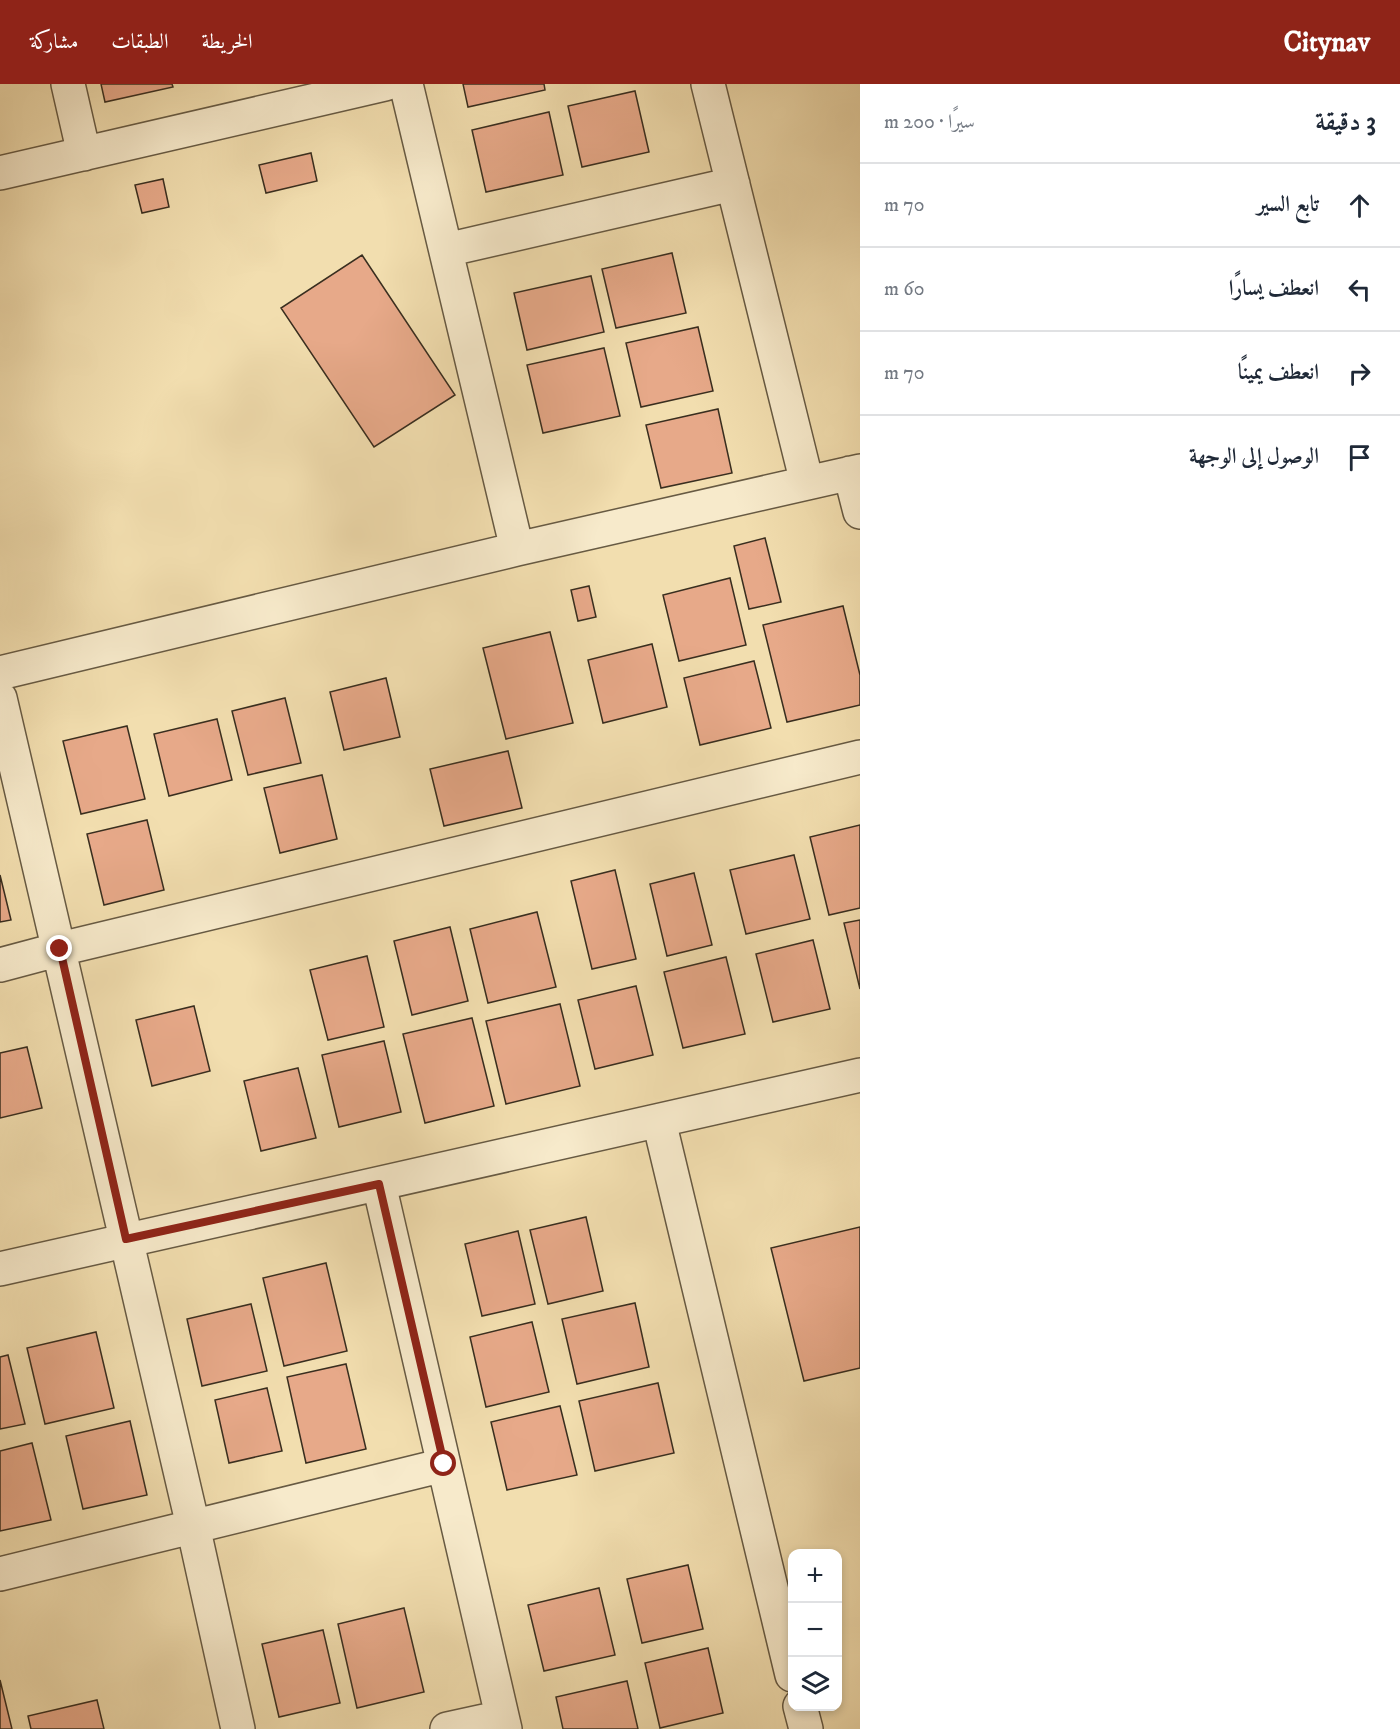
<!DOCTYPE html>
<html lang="ar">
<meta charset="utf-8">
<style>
:root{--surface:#fff;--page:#f6f6f7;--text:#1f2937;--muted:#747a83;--line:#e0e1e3;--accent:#8f2418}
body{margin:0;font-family:"IM FELL DW Pica",Amiri,serif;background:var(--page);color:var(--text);direction:rtl}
.controls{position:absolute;right:18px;bottom:18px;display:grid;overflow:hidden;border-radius:12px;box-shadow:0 3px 9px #0003}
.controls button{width:54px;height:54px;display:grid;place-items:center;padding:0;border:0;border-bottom:2px solid var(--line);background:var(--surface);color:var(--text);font:30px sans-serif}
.stop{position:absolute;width:18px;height:18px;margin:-14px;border:4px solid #8f2418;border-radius:50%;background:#fff}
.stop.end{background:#8f2418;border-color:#fff;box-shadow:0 2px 6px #0008}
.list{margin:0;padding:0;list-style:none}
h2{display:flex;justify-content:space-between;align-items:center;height:78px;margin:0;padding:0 24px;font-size:26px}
h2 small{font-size:20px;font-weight:400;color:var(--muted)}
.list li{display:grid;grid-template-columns:39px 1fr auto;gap:18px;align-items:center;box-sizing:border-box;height:84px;padding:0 24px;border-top:2px solid var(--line)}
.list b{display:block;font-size:22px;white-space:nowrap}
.list em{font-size:20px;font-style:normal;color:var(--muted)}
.icon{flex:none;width:33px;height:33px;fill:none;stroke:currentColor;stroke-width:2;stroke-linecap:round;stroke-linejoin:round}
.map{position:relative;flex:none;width:860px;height:1645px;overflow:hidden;direction:ltr}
header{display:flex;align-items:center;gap:36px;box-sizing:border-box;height:84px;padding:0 30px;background:var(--accent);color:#fff}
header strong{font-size:28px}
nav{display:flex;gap:33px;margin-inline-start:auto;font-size:21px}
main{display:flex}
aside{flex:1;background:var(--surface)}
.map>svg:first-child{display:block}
.building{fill:#e7a989;stroke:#392e1f;stroke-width:1.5}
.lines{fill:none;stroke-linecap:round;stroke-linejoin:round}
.minor-casing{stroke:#675a43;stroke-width:36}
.minor{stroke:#f7eacb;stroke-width:33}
.route{stroke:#8f2418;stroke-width:8}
</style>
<header>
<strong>Citynav</strong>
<nav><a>الخريطة</a><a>الطبقات</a><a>مشاركة</a></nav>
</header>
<main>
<aside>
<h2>3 دقيقة<small>سيرًا · 200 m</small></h2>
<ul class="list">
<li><svg class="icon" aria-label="ahead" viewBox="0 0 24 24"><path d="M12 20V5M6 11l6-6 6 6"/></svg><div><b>تابع السير</b></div><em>70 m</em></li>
<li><svg class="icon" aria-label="left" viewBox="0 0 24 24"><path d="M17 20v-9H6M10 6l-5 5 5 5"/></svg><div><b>انعطف يسارًا</b></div><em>60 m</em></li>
<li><svg class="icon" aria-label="right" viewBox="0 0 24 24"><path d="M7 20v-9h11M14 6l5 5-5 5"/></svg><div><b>انعطف يمينًا</b></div><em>70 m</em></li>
<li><svg class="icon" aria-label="arrive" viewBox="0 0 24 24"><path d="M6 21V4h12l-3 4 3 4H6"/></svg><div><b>الوصول إلى الوجهة</b></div></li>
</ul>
</aside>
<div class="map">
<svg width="860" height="1645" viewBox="0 0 860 1645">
<rect width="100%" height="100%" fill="#f2deaf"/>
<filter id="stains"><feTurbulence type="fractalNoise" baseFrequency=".00333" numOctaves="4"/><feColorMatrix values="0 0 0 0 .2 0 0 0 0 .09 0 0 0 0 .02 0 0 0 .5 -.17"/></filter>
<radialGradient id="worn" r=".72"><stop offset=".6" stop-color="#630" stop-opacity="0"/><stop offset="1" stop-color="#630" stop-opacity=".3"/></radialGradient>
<path class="building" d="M 101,0 L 172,0 L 173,3 L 105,18 Z
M 463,0 L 544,0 L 545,6 L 468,23 Z
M 635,7 L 649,68 L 582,83 L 568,22 Z
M 549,28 L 563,91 L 486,108 L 472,46 Z
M 311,69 L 317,97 L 266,109 L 259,81 Z
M 163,95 L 169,123 L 142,129 L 135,101 Z
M 672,169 L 686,229 L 616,244 L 602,185 Z
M 362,171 L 455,311 L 374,363 L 281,224 Z
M 591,192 L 604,248 L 527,266 L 514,209 Z
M 698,243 L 713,307 L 641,323 L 626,259 Z
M 604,264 L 620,332 L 543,349 L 527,281 Z
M 718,325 L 732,389 L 661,404 L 646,341 Z
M 765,454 L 781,518 L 749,525 L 734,462 Z
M 730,494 L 746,561 L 679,577 L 663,511 Z
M 589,502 L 596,533 L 578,537 L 571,506 Z
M 843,522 L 860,591 L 860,621 L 787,638 L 763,541 Z
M 550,548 L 573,639 L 506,655 L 483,564 Z
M 652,560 L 667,623 L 603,639 L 588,576 Z
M 754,577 L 771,644 L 700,661 L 684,594 Z
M 386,594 L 400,653 L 344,666 L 330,608 Z
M 285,614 L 301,679 L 248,691 L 232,627 Z
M 217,635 L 232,696 L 169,712 L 154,650 Z
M 127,642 L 145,715 L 81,730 L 63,657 Z
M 508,667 L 522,724 L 444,742 L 430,685 Z
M 322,691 L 337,755 L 280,769 L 264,704 Z
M 147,736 L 164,806 L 104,821 L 87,750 Z
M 860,741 L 860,824 L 829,831 L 810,753 Z
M 794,771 L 810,835 L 746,850 L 730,786 Z
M 615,786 L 636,875 L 592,885 L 571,797 Z
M 694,789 L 712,861 L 667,872 L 650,800 Z
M 0,791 L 11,836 L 0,838 Z
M 537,828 L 556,903 L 488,919 L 470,845 Z
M 860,836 L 860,905 L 844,839 Z
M 450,843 L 468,917 L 412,931 L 394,857 Z
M 813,856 L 830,925 L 773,938 L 756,870 Z
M 367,872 L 384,943 L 328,956 L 310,886 Z
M 726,873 L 745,950 L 683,964 L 664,888 Z
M 636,902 L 653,971 L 595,985 L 578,916 Z
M 560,920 L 580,1002 L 506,1020 L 486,937 Z
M 194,922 L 210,987 L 152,1002 L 136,936 Z
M 472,934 L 494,1022 L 425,1039 L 403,950 Z
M 384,957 L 401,1028 L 339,1043 L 322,971 Z
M 27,963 L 42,1024 L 0,1034 L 0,969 Z
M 298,984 L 316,1054 L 261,1067 L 244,997 Z
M 586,1133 L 603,1207 L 548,1220 L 530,1146 Z
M 860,1143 L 860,1284 L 804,1297 L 771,1164 Z
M 518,1147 L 535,1220 L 482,1232 L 465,1160 Z
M 326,1179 L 347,1267 L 284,1282 L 263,1194 Z
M 635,1219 L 649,1283 L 577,1300 L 562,1235 Z
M 251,1220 L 267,1287 L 202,1302 L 187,1235 Z
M 532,1238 L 549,1308 L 486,1323 L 470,1253 Z
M 96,1248 L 114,1324 L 45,1340 L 27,1264 Z
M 8,1271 L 25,1340 L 0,1345 L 0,1273 Z
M 346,1280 L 366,1365 L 306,1379 L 287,1293 Z
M 658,1299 L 674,1369 L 595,1387 L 579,1317 Z
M 267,1304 L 282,1367 L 229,1379 L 215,1316 Z
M 560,1322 L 577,1391 L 507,1406 L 491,1338 Z
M 130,1337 L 147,1411 L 83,1425 L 66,1352 Z
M 32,1359 L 51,1436 L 0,1447 L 0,1367 Z
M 688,1481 L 703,1545 L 642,1559 L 627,1495 Z
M 599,1504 L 615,1571 L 544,1587 L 528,1521 Z
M 404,1524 L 424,1608 L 357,1624 L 338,1540 Z
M 323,1546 L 340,1619 L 279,1633 L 262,1560 Z
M 708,1564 L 723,1629 L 660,1644 L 645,1579 Z
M 0,1596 L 12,1645 L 0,1645 Z
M 627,1597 L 638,1645 L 563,1645 L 556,1613 Z
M 97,1616 L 104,1645 L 31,1645 L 28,1632 Z"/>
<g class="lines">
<defs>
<path id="minor" d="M 68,0 L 84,70
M 406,0 L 517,465
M 708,0 L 807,399
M 0,89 L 385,0
M 446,166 L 733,100
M 850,389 L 860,428
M 0,589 L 517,465 L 860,387
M 0,614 L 193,1442 L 238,1645
M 0,881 L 60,865 L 860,673
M 659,1037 L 792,1591
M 379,1100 L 505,1645
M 0,1185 L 860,991
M 0,1490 L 444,1381
M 800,1622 L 806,1645
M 447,1645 L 502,1633"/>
</defs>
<use href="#minor" class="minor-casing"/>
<use href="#minor" class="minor"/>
</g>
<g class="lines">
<path class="route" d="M 60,865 L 126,1155 L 379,1100 L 444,1380"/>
</g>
<rect width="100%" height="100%" filter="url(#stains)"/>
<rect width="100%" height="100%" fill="url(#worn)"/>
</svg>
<div class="controls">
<button>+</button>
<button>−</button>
<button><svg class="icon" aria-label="layers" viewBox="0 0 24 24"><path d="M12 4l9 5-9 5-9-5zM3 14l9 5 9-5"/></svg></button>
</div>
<div class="stop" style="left:444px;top:1380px"></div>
<div class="stop end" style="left:60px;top:865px"></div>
</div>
</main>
